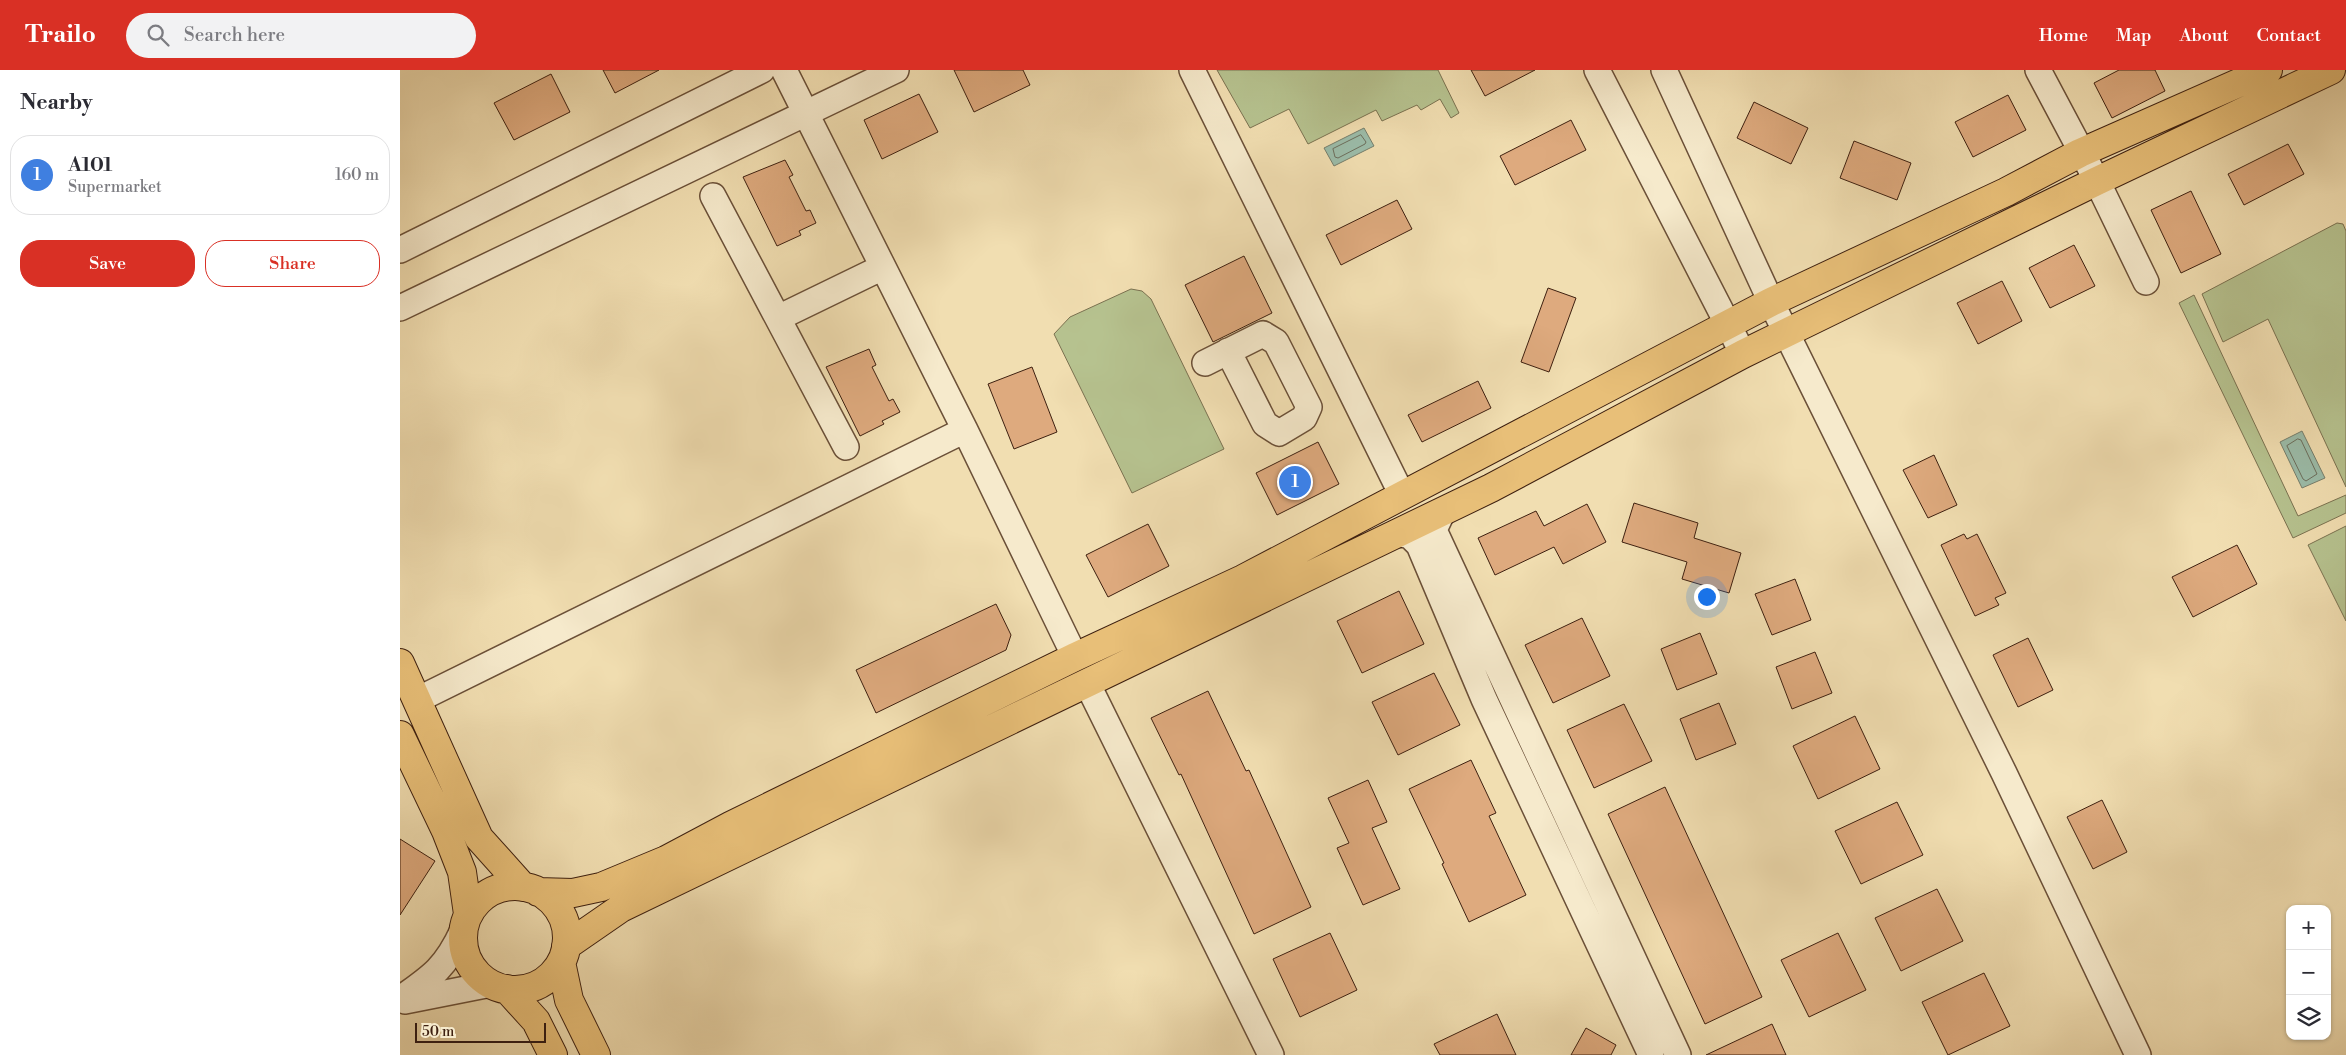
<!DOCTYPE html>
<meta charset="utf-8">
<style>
:root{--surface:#fff;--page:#f2f2f3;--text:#2b2b33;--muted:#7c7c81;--line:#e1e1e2;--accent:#d93025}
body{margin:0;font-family:"Libre Bodoni",serif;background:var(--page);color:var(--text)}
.controls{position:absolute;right:15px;bottom:15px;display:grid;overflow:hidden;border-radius:10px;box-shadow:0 1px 4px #0004}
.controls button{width:45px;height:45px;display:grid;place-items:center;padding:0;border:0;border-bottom:1px solid var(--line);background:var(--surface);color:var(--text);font:25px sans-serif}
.scale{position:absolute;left:15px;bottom:12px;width:131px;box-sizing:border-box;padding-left:5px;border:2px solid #3e2010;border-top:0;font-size:14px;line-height:18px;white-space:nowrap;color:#3e2010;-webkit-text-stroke:4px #f6eacc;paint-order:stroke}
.you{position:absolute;left:1306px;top:526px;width:18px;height:18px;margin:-12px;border:4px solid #fff;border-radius:50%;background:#1a73e8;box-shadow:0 0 0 8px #1a73e833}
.badge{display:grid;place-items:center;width:32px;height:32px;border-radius:50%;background:var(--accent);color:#fff;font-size:16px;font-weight:700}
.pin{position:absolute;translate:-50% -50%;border:2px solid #fff;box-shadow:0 1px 5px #0006}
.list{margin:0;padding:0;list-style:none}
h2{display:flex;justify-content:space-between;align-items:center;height:65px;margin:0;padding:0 20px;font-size:21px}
h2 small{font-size:16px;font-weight:400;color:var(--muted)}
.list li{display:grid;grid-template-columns:32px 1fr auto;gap:15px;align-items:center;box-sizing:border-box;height:80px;margin:0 10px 10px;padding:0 10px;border:1px solid var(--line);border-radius:20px}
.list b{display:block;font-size:19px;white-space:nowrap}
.list p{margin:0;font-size:16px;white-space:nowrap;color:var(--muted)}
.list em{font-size:16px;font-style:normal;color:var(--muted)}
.actions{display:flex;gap:10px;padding:15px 20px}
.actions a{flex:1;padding:11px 0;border:1px solid var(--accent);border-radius:20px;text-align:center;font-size:18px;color:var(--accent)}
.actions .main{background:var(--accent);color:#fff}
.icon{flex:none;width:28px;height:28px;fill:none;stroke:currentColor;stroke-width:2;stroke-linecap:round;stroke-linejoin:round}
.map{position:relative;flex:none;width:1946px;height:985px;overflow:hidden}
header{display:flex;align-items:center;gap:30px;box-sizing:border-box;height:70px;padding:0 25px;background:var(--accent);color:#fff}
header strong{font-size:24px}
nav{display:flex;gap:28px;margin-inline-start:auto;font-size:18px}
.search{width:350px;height:45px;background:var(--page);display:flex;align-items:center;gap:12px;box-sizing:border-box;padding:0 18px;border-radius:28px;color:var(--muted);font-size:19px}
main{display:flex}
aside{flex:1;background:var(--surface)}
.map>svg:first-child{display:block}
.green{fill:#b6c28f;stroke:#7a7150}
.water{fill:#9bbca9;stroke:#767e6c}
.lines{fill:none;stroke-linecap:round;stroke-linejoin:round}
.shore{stroke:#6c6e5c;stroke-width:1}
.building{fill:#deaa7e;stroke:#3e2010}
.minor-casing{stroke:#6b5038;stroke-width:28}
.major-casing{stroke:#3e2010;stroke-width:30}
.minor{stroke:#f6eacc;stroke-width:25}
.major{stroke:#e8bf78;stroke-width:28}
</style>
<header>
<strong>Trailo</strong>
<div class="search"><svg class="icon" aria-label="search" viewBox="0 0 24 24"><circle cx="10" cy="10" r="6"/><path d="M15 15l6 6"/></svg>Search here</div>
<nav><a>Home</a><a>Map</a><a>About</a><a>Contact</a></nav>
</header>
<main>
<aside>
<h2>Nearby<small></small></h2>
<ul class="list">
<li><span class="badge" style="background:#3f7fe0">1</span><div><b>A101</b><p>Supermarket</p></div><em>160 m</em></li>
</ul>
<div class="actions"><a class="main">Save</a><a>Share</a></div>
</aside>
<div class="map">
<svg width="1946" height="985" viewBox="0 0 1946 985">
<rect width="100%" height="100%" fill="#f1deb1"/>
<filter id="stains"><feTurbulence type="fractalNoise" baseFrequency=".004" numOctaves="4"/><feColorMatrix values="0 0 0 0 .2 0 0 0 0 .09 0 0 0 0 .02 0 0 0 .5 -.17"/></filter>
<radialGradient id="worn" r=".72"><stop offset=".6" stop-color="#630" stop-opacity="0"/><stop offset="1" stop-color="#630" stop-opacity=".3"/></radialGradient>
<path class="green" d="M 817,0 L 1038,0 L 1059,43 L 1051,48 L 1040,29 L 1021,40 L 1017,35 L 982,51 L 976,40 L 908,74 L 889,39 L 850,58 Z
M 1937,153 L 1943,154 L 1946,161 L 1946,417 L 1868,249 L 1823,272 L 1802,224 Z
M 731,219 L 742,221 L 751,229 L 824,379 L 732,423 L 654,264 L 670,247 Z
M 1794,225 L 1898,446 L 1946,425 L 1946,443 L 1893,468 L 1779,233 Z
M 1946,456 L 1946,551 L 1908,475 Z"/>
<path class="water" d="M 964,58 L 974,76 L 934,96 L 924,78 Z
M 1902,361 L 1925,408 L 1902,418 L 1880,372 Z"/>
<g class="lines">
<path class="shore" d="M 961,65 L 966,72 L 965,74 L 938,88 L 935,87 L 933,79 Z
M 1898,369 L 1901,370 L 1917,404 L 1906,411 L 1903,409 L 1887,376 Z"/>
</g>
<path class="building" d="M 203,0 L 259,0 L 215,23 Z
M 554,0 L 623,0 L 630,15 L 574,42 Z
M 1071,0 L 1135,0 L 1085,26 Z
M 1719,0 L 1755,0 L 1765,21 L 1712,48 L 1694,13 Z
M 151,4 L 170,42 L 114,70 L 94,33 Z
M 519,24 L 538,62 L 482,89 L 464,50 Z
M 1608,25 L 1626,60 L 1573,87 L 1555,52 Z
M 1354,32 L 1408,58 L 1391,94 L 1337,68 Z
M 1171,50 L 1186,80 L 1115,115 L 1100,86 Z
M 1454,71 L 1511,93 L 1497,130 L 1440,108 Z
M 1888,74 L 1904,104 L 1844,135 L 1828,104 Z
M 385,90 L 393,105 L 389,107 L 406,141 L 410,140 L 416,153 L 399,161 L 401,165 L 377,176 L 343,107 Z
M 1791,121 L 1821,184 L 1781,203 L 1751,140 Z
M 997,130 L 1012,159 L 941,195 L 926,165 Z
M 1674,175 L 1695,216 L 1650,238 L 1629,198 Z
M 844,186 L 872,243 L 813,272 L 785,215 Z
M 1602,211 L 1622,251 L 1578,274 L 1557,233 Z
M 1148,218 L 1176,228 L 1149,302 L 1121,292 Z
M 469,279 L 476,295 L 472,297 L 489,331 L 493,329 L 500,342 L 482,351 L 484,354 L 460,366 L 426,297 Z
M 632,297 L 657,362 L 614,379 L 588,314 Z
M 1078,311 L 1091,338 L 1022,372 L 1008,345 Z
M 918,372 L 939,414 L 877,445 L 856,403 Z
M 1534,385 L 1557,435 L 1528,448 L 1503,400 Z
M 1234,433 L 1298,453 L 1294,468 L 1341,483 L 1329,523 L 1282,509 L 1287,492 L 1222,472 Z
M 1187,434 L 1206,472 L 1163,494 L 1154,477 L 1095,505 L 1078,468 L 1136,441 L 1144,456 Z
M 748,454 L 769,496 L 708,527 L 686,485 Z
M 1564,464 L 1567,469 L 1577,464 L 1606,523 L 1595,528 L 1599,535 L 1575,546 L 1541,475 Z
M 1837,475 L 1857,514 L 1793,547 L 1772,507 Z
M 1395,509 L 1411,550 L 1372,565 L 1355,524 Z
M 999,521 L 1024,574 L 962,603 L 937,551 Z
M 596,534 L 611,565 L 606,580 L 476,643 L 456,600 Z
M 1182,548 L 1210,606 L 1153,633 L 1125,575 Z
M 1300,563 L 1317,604 L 1277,620 L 1261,579 Z
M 1628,568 L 1653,620 L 1618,637 L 1593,585 Z
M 1415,582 L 1432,623 L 1392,639 L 1376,597 Z
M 1034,603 L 1060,655 L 998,685 L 972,632 Z
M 808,621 L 846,701 L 849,700 L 911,837 L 854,864 L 781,704 L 779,705 L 751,648 Z
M 1319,633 L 1336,674 L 1296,690 L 1280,649 Z
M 1224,634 L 1252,691 L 1194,718 L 1167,660 Z
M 1455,646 L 1480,699 L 1418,729 L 1393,676 Z
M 1071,690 L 1096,743 L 1089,746 L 1126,825 L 1069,852 L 1042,794 L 1044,793 L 1009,719 Z
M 968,710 L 987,752 L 972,758 L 1000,819 L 963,835 L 937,778 L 949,773 L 928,728 Z
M 1265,717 L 1362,927 L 1305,954 L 1208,744 Z
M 1702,730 L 1727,782 L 1693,799 L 1667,747 Z
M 1497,732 L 1523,785 L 1461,814 L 1435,761 Z
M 0,769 L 35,791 L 0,845 Z
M 1537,819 L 1563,871 L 1501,901 L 1475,848 Z
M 930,863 L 957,920 L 900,947 L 873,889 Z
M 1438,863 L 1466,920 L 1409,947 L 1381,890 Z
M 1584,903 L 1610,956 L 1548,985 L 1522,932 Z
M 1097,944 L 1116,985 L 1040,985 L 1034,974 Z
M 1372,954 L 1386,985 L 1306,985 Z
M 1186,958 L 1216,975 L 1211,985 L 1171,985 Z"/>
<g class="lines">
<defs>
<path id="minor" d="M 384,0 L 565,360 L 675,587
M 792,0 L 1002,425
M 1197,0 L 1343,284
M 1264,0 L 1371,232 L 1604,703 L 1738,985
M 1638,0 L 1697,111 L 1746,212
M 313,126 L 446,377
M 0,180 L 362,0
M 0,238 L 496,0
M 378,248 L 483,197
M 805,293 L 863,264 L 876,272 L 909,337 L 904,348 L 879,363 L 865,354 L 828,281
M 1043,441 L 1034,460 L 1278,985
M 995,464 L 1009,465 L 1019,475 L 1084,629 L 1251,985
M 687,613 L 871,985
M 17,630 L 565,360
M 0,929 C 33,906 46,897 63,860
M 5,931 L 91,914"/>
<path id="major" d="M 0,593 L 79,768 L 123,817
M 0,665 L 46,761 L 62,802 L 68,844
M63 868a52 52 0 1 1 104 0a52 52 0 1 1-104 0Z
M 138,822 L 173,823 L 201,817 L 266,790 L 330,756 L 675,587 L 843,509 L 1371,232 L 1606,122 L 1680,83 L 1868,0
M 166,876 L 221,838 L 1091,418 L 1343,284 L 1697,111 L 1931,0
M 161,892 L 169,930 L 196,985
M 107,919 L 136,951 L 153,985"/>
</defs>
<use href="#minor" class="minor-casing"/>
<use href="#major" class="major-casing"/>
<use href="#minor" class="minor"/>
<use href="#major" class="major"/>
</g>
<rect width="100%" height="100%" filter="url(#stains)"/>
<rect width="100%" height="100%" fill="url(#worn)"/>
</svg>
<div class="controls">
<button>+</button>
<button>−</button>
<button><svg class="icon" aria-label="layers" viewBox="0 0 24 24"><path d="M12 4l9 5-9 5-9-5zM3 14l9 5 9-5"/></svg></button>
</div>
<div class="scale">50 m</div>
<div class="you"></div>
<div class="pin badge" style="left:895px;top:412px;background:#3f7fe0">1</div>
</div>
</main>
